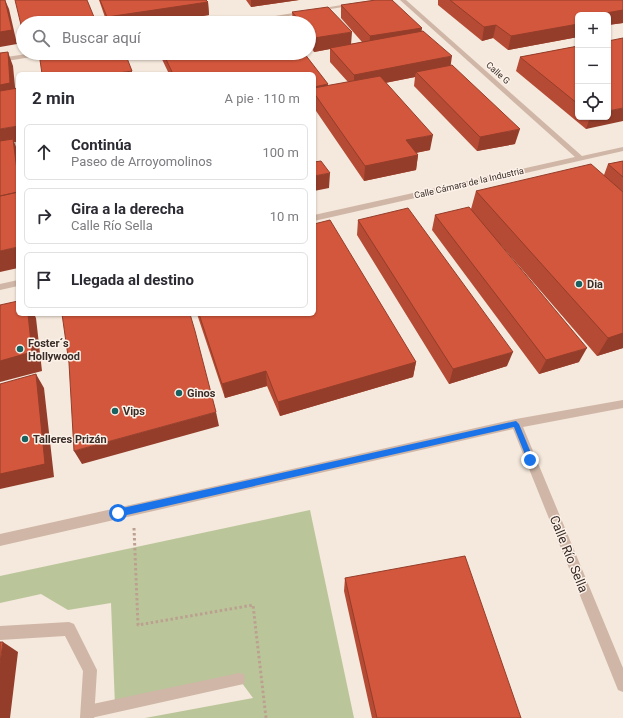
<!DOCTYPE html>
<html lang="es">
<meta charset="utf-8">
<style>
:root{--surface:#fff;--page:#f2f2f3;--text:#2b2b33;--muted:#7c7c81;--line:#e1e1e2}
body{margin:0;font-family:Roboto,sans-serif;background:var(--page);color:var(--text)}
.controls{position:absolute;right:12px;top:12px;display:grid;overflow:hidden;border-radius:6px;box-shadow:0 1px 3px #0004}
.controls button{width:36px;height:36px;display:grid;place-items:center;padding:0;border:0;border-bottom:1px solid var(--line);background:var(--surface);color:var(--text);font:20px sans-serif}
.stop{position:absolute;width:12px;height:12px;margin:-9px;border:3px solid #1a73e8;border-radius:50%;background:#fff}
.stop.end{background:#1a73e8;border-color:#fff;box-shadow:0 1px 4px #0008}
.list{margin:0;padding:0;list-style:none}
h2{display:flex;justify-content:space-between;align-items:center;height:52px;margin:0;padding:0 16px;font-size:17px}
h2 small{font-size:13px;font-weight:400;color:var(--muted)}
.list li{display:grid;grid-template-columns:26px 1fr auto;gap:12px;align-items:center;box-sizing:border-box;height:56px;margin:0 8px 8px;padding:0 8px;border:1px solid var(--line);border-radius:6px}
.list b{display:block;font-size:15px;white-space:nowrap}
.list p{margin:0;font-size:13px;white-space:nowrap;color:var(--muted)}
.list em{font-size:13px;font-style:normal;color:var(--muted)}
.icon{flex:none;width:22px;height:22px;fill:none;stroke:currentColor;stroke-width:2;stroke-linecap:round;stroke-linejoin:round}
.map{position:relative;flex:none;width:623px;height:718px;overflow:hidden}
.search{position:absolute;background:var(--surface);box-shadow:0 1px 3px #0004;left:16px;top:16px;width:300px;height:44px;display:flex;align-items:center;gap:10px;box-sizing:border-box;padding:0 14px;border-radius:22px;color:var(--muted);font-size:15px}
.panel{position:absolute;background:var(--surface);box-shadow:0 1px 3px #0004;left:16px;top:72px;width:300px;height:244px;border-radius:6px}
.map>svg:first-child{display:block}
.green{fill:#bac69a}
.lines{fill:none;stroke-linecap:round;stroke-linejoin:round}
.path{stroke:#bba090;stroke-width:3;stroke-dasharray:2.5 2.5;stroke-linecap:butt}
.lane{fill:#cfb6a6;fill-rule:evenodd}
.street{fill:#cfb6a6;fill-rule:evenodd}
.wall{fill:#b54b34}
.shaded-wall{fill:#943d2a}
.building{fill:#d3573c;stroke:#943d2a}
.route{fill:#1a73e8}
.poi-dot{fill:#186161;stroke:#fcf2e9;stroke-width:1.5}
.labels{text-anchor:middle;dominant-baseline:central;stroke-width:3;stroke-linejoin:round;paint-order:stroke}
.far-street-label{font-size:9px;fill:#3a2d28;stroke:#fcf2e9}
.poi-label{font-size:11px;font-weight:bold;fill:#3a2d28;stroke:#fcf2e9;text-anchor:start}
.near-street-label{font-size:13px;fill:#3a2d28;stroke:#fcf2e9}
</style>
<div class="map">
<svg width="623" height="718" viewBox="0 0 623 718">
<rect width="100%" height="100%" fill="#f5e8dc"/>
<path class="green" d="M 310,510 L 354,718 L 145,718 L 253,698 L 239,679 L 115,706 L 111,603 L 68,610 L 41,594 L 0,603 L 0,576 Z"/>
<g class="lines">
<path class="path" d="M 134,528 L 138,625 L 253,605 L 266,718"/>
<path class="lane" d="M 18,141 L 18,145 L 0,149 L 0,145 Z
M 239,673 L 244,674 L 245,679 L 244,684 L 239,685 L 91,718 L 83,717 L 81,712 L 83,707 L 88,705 Z"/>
<path class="street" d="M 372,0 L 385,0 L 246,23 L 232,23 Z
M 400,0 L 406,0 L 582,156 L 623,147 L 623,151 L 314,221 L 314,215 L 575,157 Z
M 33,53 L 47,53 L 44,55 L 0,62 L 0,58 Z
M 18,280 L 18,286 L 0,290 L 0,284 Z
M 623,400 L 623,408 L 523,427 L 623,668 L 623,692 L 618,690 L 513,429 L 0,546 L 0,534 L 516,419 Z
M 69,622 L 74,624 L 97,670 L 94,718 L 80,718 L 83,671 L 65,636 L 0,640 L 0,626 Z"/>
</g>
<path class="wall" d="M 99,0 L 206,0 L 208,2 L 209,15 L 158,23 L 107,23 Z
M 246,0 L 299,0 L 251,7 Z
M 438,0 L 623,0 L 623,23 L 608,25 L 608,15 L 578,15 L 578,37 L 508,50 L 493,38 L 482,41 L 438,5 Z
M 341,5 L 422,28 L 421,31 L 450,65 L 515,144 L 477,151 L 414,86 L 415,77 L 385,83 L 430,150 L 416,153 L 418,155 L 416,170 L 364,181 L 314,108 L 314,74 L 169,74 L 160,55 L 160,53 L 304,53 L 328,86 L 348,82 L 330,62 L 330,49 L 314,52 L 309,45 L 309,23 L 293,23 L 292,12 L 351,44 L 362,42 L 341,18 Z
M 578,46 L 578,117 L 608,117 L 586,129 L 516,71 L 520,57 Z
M 623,161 L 623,348 L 597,356 L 500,244 L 579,362 L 539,374 L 432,230 L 435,215 L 471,209 L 476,191 L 604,175 L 608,164 Z
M 358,220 L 507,366 L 449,384 L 357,235 Z
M 197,314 L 314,314 L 416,362 L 413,377 L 280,416 L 267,386 L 225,398 Z
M 345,578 L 521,718 L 372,718 L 344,591 Z"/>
<path class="shaded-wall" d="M 5,0 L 9,9 L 17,44 L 0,47 L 0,32 Z
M 251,0 L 299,0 L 251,7 Z
M 208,2 L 209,15 L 158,23 L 108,23 L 107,17 Z
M 623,10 L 623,23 L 608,25 L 608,15 L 599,15 L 600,14 Z
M 94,17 L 96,23 L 59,23 Z
M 578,24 L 578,37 L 508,50 L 511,36 Z
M 496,25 L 493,38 L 482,41 L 484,27 Z
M 422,28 L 420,41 L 369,50 L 370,36 Z
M 352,32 L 351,45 L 330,48 L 330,49 L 314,52 L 314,38 Z
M 8,52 L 13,66 L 16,97 L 0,100 L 0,85 Z
M 452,56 L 450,70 L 416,72 L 415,77 L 354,89 L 354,75 Z
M 132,71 L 132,74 L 111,74 Z
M 328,84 L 327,99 L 314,93 L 314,87 Z
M 623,108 L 623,121 L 586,129 L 590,117 L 608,117 L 608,111 Z
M 18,126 L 18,142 L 14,142 L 18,151 L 18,178 L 0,145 L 0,129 Z
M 520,129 L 515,144 L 477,151 L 480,137 Z
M 433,135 L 430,150 L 404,155 L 406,140 Z
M 418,155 L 416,170 L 364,181 L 365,166 Z
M 330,173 L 329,188 L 314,191 L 314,176 Z
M 18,247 L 18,268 L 0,272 L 0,251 Z
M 28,314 L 34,314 L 36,318 L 42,371 L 0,382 L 0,361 Z
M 623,333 L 623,348 L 597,356 L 608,338 Z
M 587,348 L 579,362 L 539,374 L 546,360 Z
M 513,352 L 507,366 L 449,384 L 453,369 Z
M 416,362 L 413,377 L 280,416 L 278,402 Z
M 266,371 L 267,386 L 225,398 L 222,384 Z
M 36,374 L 44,388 L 54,477 L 0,489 L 0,474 Z
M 216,412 L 219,426 L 82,464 L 74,451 Z
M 3,642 L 18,652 L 10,718 L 0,718 L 0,663 Z"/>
<path class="building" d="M 0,0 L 5,0 L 12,30 L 0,32 Z
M 15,0 L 87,0 L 94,17 L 59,23 L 23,23 L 23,29 L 22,29 Z
M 100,0 L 206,0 L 208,2 L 107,17 Z
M 376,0 L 392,0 L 422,28 L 370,36 L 341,5 Z
M 450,0 L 623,0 L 623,10 L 600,14 L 601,15 L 578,15 L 578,24 L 511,36 L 496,25 L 484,27 Z
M 328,7 L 352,32 L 314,38 L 309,32 L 309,23 L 302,23 L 292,12 Z
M 423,31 L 452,56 L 354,75 L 330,48 Z
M 623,38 L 623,108 L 608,111 L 608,41 Z
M 578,46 L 578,104 L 520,57 Z
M 8,52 L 10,83 L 0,85 L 0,53 Z
M 39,53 L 125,53 L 132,71 L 111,74 L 42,74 Z
M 163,53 L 304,53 L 328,84 L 314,87 L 314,74 L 173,74 Z
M 452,65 L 520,129 L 480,137 L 416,72 Z
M 380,76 L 433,135 L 406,140 L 418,155 L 365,166 L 314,93 L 314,88 Z
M 18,88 L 18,126 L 0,129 L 0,91 Z
M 13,139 L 18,178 L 18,192 L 0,196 L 0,141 Z
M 321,161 L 330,173 L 314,176 L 314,162 Z
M 623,161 L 623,177 L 608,164 Z
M 591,164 L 623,192 L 623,333 L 608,338 L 476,191 Z
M 18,192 L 18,247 L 0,251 L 0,196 Z
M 469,207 L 587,348 L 546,360 L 435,215 Z
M 408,208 L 513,352 L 453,369 L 358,220 Z
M 330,220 L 416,362 L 278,402 L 266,371 L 222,384 L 199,314 L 314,314 L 314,224 Z
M 18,301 L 18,314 L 28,314 L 32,352 L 0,361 L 0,305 Z
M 62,314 L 190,314 L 195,331 L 216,412 L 74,451 L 69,363 Z
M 36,374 L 45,464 L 0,474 L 0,384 Z
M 465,556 L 521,718 L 377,718 L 345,578 Z
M 0,642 L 3,642 L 0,663 Z"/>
<path class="route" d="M 516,421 L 519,424 L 534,460 L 533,462 L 528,462 L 514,427 L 118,517 L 115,513 L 118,509 Z"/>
<g class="poi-dot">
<circle cx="579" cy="284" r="4"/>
<circle cx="20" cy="349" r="4"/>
<circle cx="179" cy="393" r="4"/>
<circle cx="115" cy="411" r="4"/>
<circle cx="25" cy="439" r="4"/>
</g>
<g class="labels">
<g class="far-street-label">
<text transform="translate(498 73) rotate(42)">Calle G</text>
<text transform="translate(469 183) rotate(-13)">Calle Cámara de la Industria</text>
</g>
<g class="poi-label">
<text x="587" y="284">Dia</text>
<text x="28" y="343">Foster´s<tspan x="28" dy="13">Hollywood</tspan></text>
<text x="187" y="393">Ginos</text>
<text x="123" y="411">Vips</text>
<text x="33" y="439">Talleres Prizán</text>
</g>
<g class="near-street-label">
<text transform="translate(569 554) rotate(68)">Calle Río Sella</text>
</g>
</g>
</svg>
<div class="controls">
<button>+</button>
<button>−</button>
<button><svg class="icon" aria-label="locate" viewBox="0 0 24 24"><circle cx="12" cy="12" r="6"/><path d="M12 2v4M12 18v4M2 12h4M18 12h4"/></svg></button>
</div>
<div class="stop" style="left:118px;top:513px"></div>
<div class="stop end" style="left:530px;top:460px"></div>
<div class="search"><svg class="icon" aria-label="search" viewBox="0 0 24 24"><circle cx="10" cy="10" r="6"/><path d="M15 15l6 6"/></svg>Buscar aquí</div>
<section class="panel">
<h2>2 min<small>A pie · 110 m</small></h2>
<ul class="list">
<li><svg class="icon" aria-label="ahead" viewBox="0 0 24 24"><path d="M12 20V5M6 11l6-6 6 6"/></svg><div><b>Continúa</b><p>Paseo de Arroyomolinos</p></div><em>100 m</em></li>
<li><svg class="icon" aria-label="right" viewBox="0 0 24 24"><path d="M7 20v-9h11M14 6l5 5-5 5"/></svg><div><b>Gira a la derecha</b><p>Calle Río Sella</p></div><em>10 m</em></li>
<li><svg class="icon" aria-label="arrive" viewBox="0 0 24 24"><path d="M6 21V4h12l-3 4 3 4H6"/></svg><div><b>Llegada al destino</b></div></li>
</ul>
</section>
</div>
